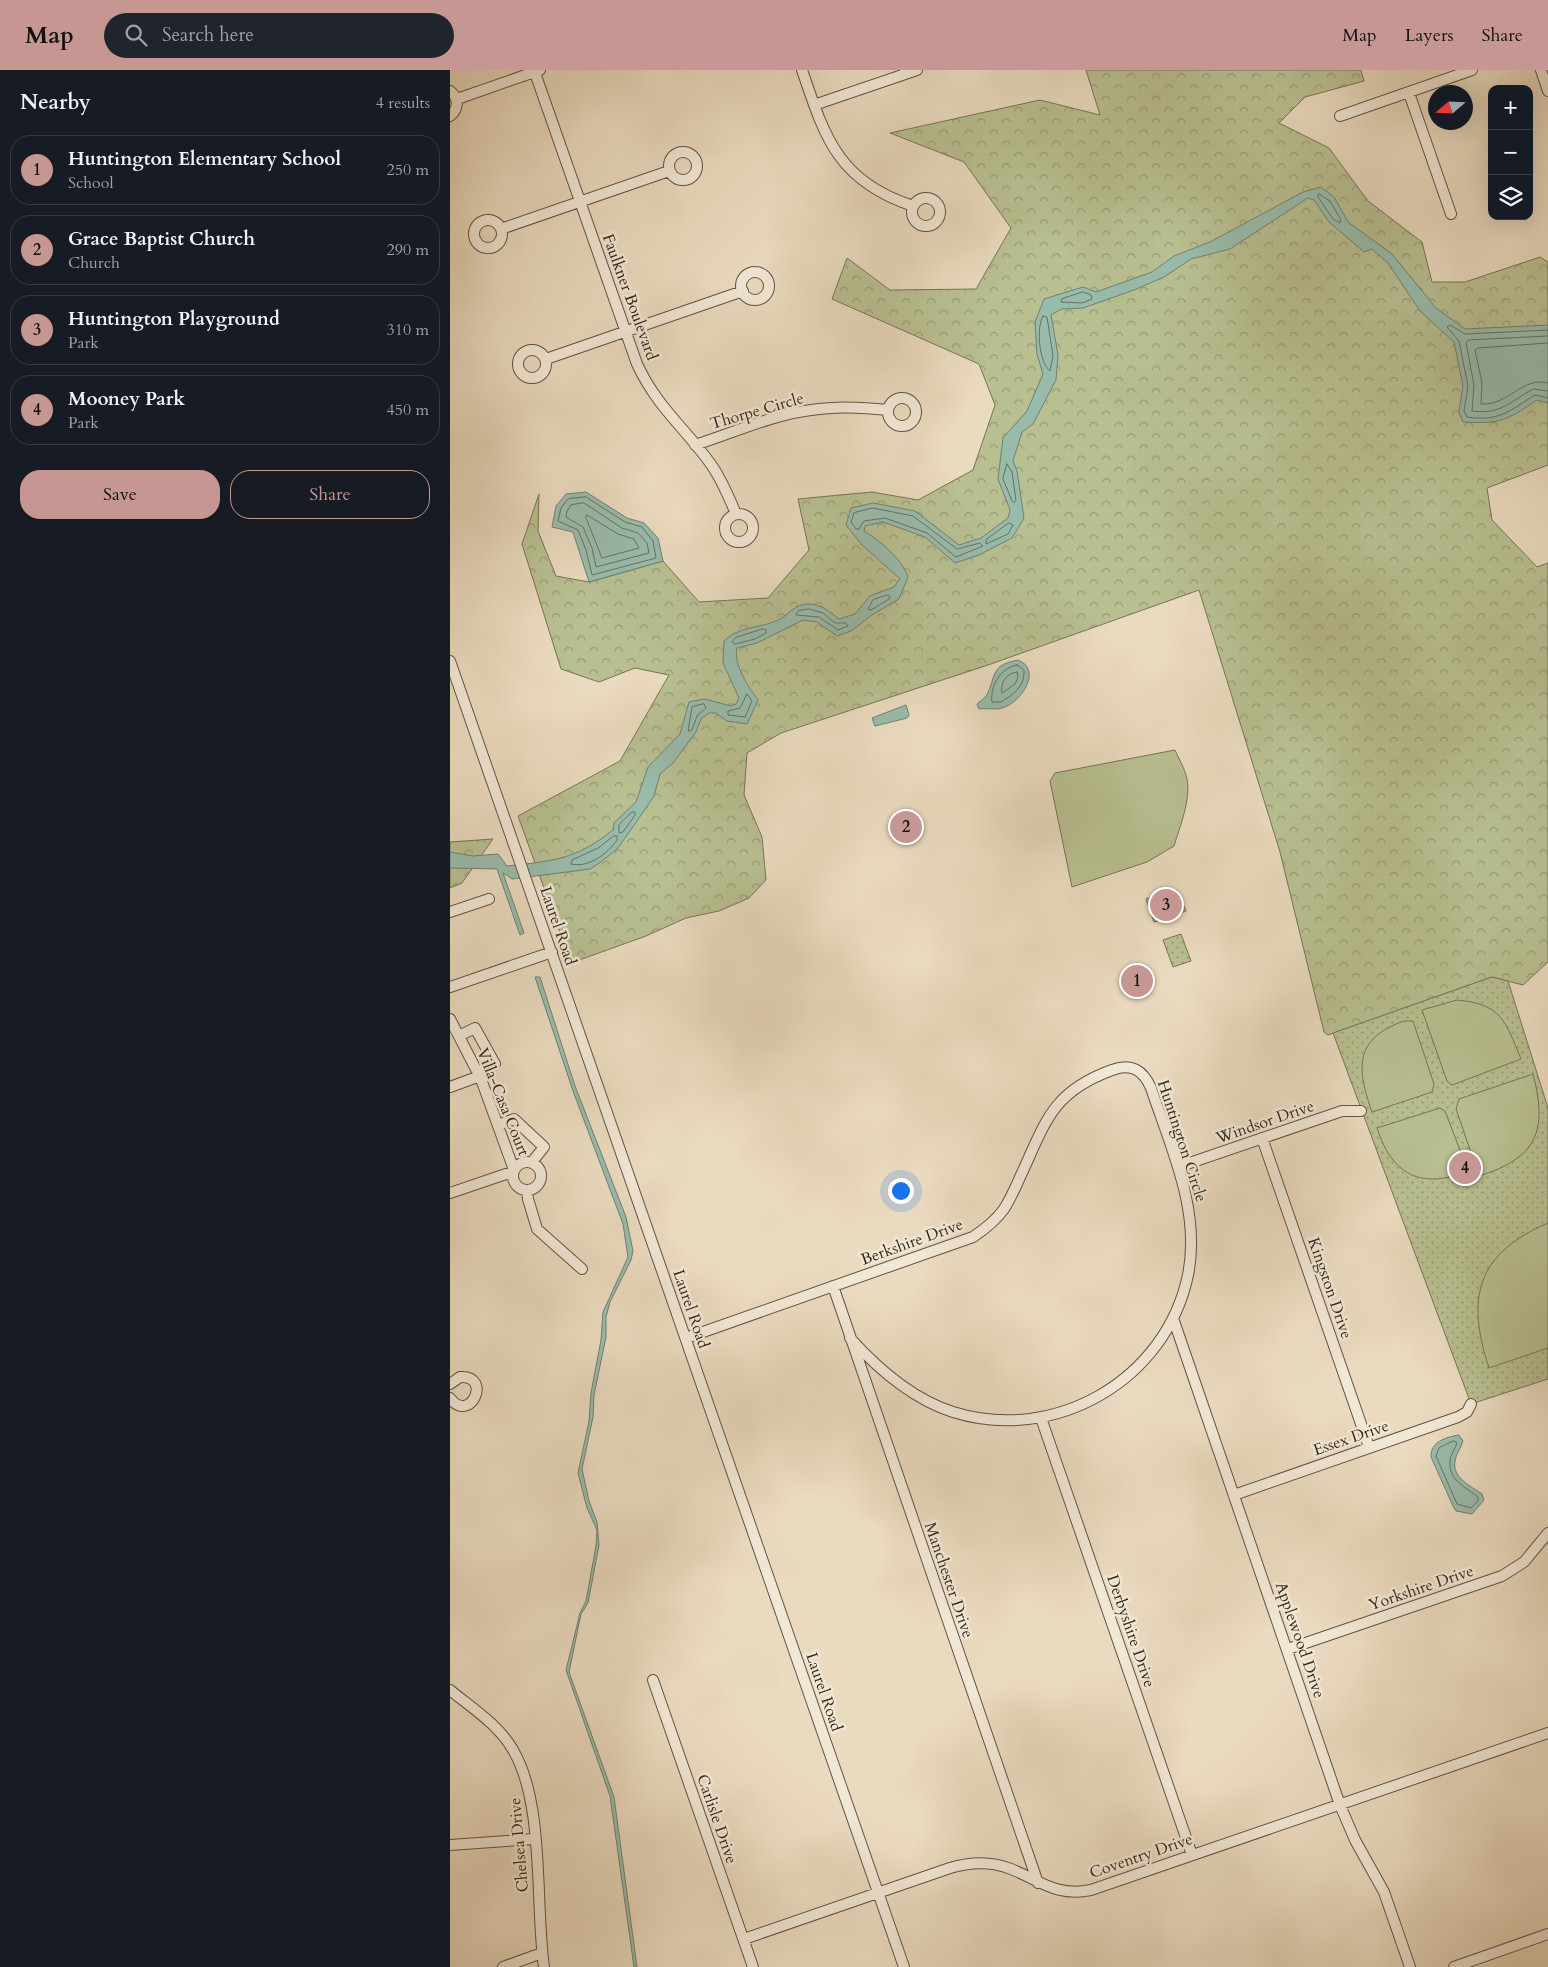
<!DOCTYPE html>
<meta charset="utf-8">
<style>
:root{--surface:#171b24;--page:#20242c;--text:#f1f3f6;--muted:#9ea1a6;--line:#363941;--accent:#c59692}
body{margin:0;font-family:Cardo,serif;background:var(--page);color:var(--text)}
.controls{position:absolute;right:15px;top:15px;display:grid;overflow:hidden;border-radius:10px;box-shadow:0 5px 20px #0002}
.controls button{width:45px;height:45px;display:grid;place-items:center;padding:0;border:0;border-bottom:1px solid var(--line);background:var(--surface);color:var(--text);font:25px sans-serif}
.compass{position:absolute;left:978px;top:15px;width:45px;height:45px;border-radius:50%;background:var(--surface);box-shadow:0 5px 20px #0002;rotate:251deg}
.you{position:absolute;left:450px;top:1120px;width:18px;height:18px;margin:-12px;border:4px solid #fff;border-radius:50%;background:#1a73e8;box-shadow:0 0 0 8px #1a73e833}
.badge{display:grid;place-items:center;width:32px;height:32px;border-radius:50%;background:var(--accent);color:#111;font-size:16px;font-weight:700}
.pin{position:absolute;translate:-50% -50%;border:2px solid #fff;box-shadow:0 1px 5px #0006}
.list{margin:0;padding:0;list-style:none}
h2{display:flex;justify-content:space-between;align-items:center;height:65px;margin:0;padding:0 20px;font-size:21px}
h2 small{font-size:16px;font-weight:400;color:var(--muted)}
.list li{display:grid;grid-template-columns:32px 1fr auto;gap:15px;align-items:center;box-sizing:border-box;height:70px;margin:0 10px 10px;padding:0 10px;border:1px solid var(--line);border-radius:20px}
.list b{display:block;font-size:19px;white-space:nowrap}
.list p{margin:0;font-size:16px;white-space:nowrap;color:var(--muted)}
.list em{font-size:16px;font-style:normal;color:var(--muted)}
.actions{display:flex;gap:10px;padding:15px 20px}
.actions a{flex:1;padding:11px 0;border:1px solid var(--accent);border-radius:20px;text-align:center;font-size:18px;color:var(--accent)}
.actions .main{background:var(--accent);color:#111}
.icon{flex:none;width:28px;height:28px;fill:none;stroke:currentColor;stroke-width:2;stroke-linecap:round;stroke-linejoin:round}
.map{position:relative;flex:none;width:1098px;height:1897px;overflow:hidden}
header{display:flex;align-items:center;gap:30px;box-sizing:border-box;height:70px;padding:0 25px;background:var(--accent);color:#111}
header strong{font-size:24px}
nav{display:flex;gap:28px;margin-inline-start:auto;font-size:18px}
.search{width:350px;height:45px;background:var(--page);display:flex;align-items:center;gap:12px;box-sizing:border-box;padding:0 18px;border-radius:28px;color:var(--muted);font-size:19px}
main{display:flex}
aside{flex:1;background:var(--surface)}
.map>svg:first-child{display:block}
.forest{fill:url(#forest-crowns);stroke:#767456}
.park{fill:url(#park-dots);stroke:#767456}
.pitch{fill:#b8bf91;stroke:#767456}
.water{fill:#99bbab;stroke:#708071}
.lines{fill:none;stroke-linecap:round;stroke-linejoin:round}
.shore{stroke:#667263;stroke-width:1}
.minor-casing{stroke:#615444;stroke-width:12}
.minor{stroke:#f1e7d5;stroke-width:10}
.labels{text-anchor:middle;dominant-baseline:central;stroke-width:5;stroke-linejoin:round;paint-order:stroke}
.street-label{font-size:16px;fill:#33281b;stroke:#f1e7d5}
</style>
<header>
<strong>Map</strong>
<div class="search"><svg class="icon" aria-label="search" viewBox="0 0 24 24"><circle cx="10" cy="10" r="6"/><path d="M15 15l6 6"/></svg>Search here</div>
<nav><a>Map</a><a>Layers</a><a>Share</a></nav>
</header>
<main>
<aside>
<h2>Nearby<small>4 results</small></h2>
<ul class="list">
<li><span class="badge">1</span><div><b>Huntington Elementary School</b><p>School</p></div><em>250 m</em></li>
<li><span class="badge">2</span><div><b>Grace Baptist Church</b><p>Church</p></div><em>290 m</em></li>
<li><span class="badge">3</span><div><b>Huntington Playground</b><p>Park</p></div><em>310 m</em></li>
<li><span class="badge">4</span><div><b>Mooney Park</b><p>Park</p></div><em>450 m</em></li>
</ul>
<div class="actions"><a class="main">Save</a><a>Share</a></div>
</aside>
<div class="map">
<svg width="1098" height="1897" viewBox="0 0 1098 1897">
<defs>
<pattern id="forest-crowns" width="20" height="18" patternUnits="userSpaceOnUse" patternTransform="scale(1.25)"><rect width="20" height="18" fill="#b8bf91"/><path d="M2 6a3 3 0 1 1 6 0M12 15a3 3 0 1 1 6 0" fill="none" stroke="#969b76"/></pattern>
<pattern id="park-dots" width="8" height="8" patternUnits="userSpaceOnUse" patternTransform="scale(1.25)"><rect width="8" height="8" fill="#b8bf91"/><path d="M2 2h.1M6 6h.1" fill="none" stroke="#969b76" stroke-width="1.8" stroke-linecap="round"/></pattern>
</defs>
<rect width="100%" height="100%" fill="#eadabf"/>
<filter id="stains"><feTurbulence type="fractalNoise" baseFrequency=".004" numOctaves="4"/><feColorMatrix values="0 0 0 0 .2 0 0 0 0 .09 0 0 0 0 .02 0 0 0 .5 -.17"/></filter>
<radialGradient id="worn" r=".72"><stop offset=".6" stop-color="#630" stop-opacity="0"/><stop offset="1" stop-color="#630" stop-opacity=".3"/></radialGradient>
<path class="forest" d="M 636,0 L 911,0 L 914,11 L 855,27 L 829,53 L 879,78 L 918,131 L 972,172 L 982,212 L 1015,212 L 1090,187 L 1098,192 L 1098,395 L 1037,418 L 1042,450 L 1087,497 L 1098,493 L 1098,892 L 1073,915 L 1042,907 L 878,965 L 874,962 L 830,782 L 749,520 L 538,595 L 331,663 L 297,683 L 294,725 L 312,767 L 316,810 L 299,828 L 269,841 L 236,848 L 196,866 L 121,893 L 68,746 L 170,691 L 219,605 L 185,598 L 149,612 L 111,599 L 72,474 L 89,424 L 88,461 L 106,506 L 139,512 L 213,491 L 249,532 L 318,528 L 359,480 L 348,429 L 422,422 L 468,430 L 523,400 L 545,335 L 529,294 L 382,229 L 397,188 L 440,220 L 526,219 L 561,158 L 514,92 L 440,63 L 590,30 L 650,45 Z
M 43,769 L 12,813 L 0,818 L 0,772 Z"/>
<path class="park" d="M 727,821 L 736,841 L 704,852 L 696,829 L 715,822 L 717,824 Z
M 731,864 L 741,891 L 723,897 L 713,870 Z
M 1042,907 L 1058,911 L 1098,1038 L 1098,1309 L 1021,1334 L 883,963 Z"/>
<path class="pitch" d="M 725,680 C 729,689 735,699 737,709 C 741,730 730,756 724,776 L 697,792 L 622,817 L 600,711 L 605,703 Z
M 1007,930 C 1052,934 1055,951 1071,989 L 1002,1015 L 997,1011 L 972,940 Z
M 954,951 L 963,951 L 984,1014 L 982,1022 L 922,1042 C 907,999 903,969 954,951 Z
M 1083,1004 C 1098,1061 1087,1088 1029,1106 L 1006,1039 L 1009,1029 Z
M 990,1038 L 995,1041 L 1018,1101 C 971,1120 942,1105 927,1058 Z
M 1098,1153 L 1098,1278 L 1039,1298 C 1016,1228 1026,1184 1098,1153 Z"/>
<path class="water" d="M 871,117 L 884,127 L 898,152 L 942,184 L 986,238 L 1015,259 L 1098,255 L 1098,333 L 1087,330 C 1056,351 1050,354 1013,352 L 1009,342 L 1013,316 L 1004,272 L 970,241 L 938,193 L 922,179 L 914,182 L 879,152 L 864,130 L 858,128 L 780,179 L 741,189 L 714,207 L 684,220 L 633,238 L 612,239 L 601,245 L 608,285 L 606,310 L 583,354 L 572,362 L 563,391 L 567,401 L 574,448 L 562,468 L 529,485 L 505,493 L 475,467 L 433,452 L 415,456 L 414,461 C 430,471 452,489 458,507 L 449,529 L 422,545 L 401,561 L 387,566 L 367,552 L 353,550 L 307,573 L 287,578 C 283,594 299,618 308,630 L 297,654 L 277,651 L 265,643 L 259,643 L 251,649 L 246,662 L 223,693 L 210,704 L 204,726 L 185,754 L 167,779 L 151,792 L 140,799 L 62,809 L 53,803 L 74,863 L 70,865 L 47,799 L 0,798 L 0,782 L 23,786 L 48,784 L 57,796 C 103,791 125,790 163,760 L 164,753 L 186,732 L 198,697 L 230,664 L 239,632 L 254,629 L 281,636 L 286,634 L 289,628 L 273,593 L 274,571 C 290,555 313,559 332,548 C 341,542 346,534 358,534 C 371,534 380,542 389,549 L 405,544 L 420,526 L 444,517 L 450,509 L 412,475 L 396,455 L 401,438 L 423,433 L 465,441 L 509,475 L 531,468 L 558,448 L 560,440 L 548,409 L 553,368 L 577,341 L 593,304 L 587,284 L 585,252 L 594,229 L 633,217 L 646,222 L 702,202 L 724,186 L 760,172 L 853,122 Z
M 136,422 L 177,448 L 194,453 L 208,468 L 213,491 L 139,512 L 123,462 L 102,457 L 106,436 L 116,424 Z
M 568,590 C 593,600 571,633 552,638 C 547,640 536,638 529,639 L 527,634 C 531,630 536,628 538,623 C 546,603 542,595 568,590 Z
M 456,635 L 459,645 L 457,648 L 425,656 L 422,648 Z
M 85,907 L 90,907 L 125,1016 L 176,1147 L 183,1181 L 181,1190 L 160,1232 L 156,1247 L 156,1267 L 144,1325 L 143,1347 L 132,1399 L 139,1431 L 147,1452 L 149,1475 L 138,1533 L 131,1544 L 119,1602 L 164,1727 L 187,1897 L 184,1897 L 160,1726 L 116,1600 L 130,1543 L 136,1531 L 146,1476 L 147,1460 L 137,1438 L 128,1403 L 139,1351 L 141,1323 L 151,1270 L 153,1242 L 178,1187 L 173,1154 L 123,1021 Z
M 1009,1365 L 1013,1371 C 1011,1378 1006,1384 1005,1391 C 1002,1408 1021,1416 1032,1424 L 1034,1430 L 1022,1444 L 1006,1441 L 1003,1436 L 981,1387 C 980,1372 996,1367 1009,1365 Z"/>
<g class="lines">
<path class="shore" d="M 869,124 L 880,131 L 891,150 L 890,153 L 883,149 L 868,127 Z
M 633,222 L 641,225 L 642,229 L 632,233 L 611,232 L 612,229 Z
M 593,246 L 597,247 L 603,286 L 600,301 C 589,292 586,258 593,246 Z
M 1098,260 L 1015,264 L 1000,255 L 997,257 L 1009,271 L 1018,316 L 1014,341 L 1017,347 C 1049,352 1059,341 1085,325 L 1098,328
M 1098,266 L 1018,270 L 1016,273 L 1024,315 L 1022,341 C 1050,345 1060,332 1083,319 L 1098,321
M 1098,273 L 1028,278 L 1025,280 L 1032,313 L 1031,334 C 1058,336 1072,306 1098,313
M 557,394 L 562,402 L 566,430 L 564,433 L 562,431 L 553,409 Z
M 136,427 L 175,452 L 192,457 L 203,471 L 206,488 L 142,505 L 136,480 L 128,460 L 108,451 L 111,438 L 118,429 Z
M 134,433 L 172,458 L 188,463 L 197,473 L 199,483 L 146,497 L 142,478 L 133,457 L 116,447 L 117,441 L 121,435 Z
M 423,438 L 463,446 L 507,479 L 530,473 L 533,476 L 506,487 L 477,463 L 435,448 L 414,451 L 409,459 L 406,459 L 401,452 L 404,443 Z
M 137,445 L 168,464 L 184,469 L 189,478 L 152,488 L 136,448 Z
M 559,453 L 563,455 L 558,464 L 536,474 L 536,470 Z
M 437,525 L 440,526 L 439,529 L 421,540 L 418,539 L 423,530 Z
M 359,539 L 373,543 L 385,553 L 396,553 L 398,556 L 388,560 L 369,547 L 346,545 L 348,541 Z
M 313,559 L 316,560 L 316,563 L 305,569 L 285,574 L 282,572 L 285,568 Z
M 567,595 L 574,600 C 575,616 564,624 551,632 L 542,632 C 540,616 550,598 567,595 Z
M 567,602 L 568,607 L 565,614 L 552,623 C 550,613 556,603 567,602 Z
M 297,624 L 302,631 L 295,647 L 278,645 L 278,641 L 290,638 Z
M 254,634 L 256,638 L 247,646 L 242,660 L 238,661 L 242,637 Z
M 182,742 L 185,742 L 185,745 L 173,762 L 169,763 L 169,755 Z
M 164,766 L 167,766 L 167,770 C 157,784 139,798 121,794 L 122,790 L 148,778 Z
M 1004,1371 L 1007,1373 C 1005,1379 1000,1385 1000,1392 C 999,1411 1016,1417 1028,1427 L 1028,1431 L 1021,1438 L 1007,1434 L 986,1386 L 989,1378 Z"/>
<defs>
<path id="minor" d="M 84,0 L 187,294 C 207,337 234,357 260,393 C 271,408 279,427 286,444
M 352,0 C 375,68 388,111 463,136
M 1091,0 L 1098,21
M 0,21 C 9,28 9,39 0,46
M 959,23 L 1001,144
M 7,29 L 90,0
M 364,35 L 467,0
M 890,46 L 1022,0
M219 96a14 14 0 1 1 28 0a14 14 0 1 1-28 0Z
M462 142a14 14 0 1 1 28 0a14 14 0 1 1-28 0Z
M24 164a14 14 0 1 1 28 0a14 14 0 1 1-28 0Z
M 51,159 L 219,101
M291 216a14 14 0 1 1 28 0a14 14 0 1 1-28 0Z
M68 294a14 14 0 1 1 28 0a14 14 0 1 1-28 0Z
M 96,289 L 293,221
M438 342a14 14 0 1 1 28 0a14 14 0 1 1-28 0Z
M 245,375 C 283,363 321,345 361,340 C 386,336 412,337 438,340
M275 458a14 14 0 1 1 28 0a14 14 0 1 1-28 0Z
M 0,591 L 454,1897
M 0,842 L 39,829
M 0,917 L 102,882
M 0,949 L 31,1009 L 64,1100
M 9,966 L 25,958 L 45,994 L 28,1002
M 0,1017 L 30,1006
M 48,1055 L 64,1049 L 94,1077 L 82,1092
M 812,1068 L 919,1377
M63 1106a14 14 0 1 1 28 0a14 14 0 1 1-28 0Z
M 728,1097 L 892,1041 L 911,1041
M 77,1120 L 78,1129 L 87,1159 L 132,1199
M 0,1123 L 56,1104 L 63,1105
M 383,1216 L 588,1813
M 723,1248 L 890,1735 L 905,1770 L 934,1822 L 960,1897
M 236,1268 L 523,1167 C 535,1159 546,1150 554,1139 C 561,1128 566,1116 571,1105 C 596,1051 602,1022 662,1000 C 682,993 693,1000 701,1018 C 721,1078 751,1141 738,1205 C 716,1310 605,1374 503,1342 C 462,1329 428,1299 400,1268
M 0,1314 L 10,1307 C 43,1305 20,1355 0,1328
M 591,1348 L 742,1785
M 784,1425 L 1008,1347 L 1017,1342 L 1021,1334
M 838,1579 L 1052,1506 L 1074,1492 L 1098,1463
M 203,1610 L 303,1897
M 0,1620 C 22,1638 49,1655 63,1680 C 95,1734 85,1833 94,1897
M 0,1775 L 84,1769
M 294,1869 L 500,1798 C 520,1792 541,1791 561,1799 C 591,1811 606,1827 641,1820 L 1098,1663
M 53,1897 L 92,1883
M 1004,1897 L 1098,1864"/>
</defs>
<use href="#minor" class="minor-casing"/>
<use href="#minor" class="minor"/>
</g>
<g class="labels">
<g class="street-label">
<text transform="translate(180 227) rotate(70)">Faulkner Boulevard</text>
<text transform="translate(307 341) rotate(-16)">Thorpe Circle</text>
<text transform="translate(108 856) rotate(71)">Laurel Road</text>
<text transform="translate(53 1032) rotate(68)">Villa-Casa Court</text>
<text transform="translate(815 1052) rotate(-19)">Windsor Drive</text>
<text transform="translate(732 1071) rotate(72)">Huntington Circle</text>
<text transform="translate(462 1172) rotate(-20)">Berkshire Drive</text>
<text transform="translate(880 1218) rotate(71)">Kingston Drive</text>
<text transform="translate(241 1239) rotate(71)">Laurel Road</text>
<text transform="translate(901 1368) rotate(-19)">Essex Drive</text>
<text transform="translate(499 1510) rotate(71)">Manchester Drive</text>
<text transform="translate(971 1518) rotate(-19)">Yorkshire Drive</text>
<text transform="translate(681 1561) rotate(71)">Derbyshire Drive</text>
<text transform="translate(850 1570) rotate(71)">Applewood Drive</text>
<text transform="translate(374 1622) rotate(71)">Laurel Road</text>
<text transform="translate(267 1749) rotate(71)">Carlisle Drive</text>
<text transform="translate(69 1775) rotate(-95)">Chelsea Drive</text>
<text transform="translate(691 1786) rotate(-19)">Coventry Drive</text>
</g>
</g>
<rect width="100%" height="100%" filter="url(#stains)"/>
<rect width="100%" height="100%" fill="url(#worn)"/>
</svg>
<div class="controls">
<button>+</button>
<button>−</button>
<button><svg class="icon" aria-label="layers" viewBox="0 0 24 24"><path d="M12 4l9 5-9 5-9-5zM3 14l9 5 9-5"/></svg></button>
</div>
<svg class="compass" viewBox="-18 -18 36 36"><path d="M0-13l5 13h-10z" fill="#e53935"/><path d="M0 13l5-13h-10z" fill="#9ea1a6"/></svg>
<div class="you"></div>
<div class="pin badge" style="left:687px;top:911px">1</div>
<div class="pin badge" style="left:456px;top:757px">2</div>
<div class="pin badge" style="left:716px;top:835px">3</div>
<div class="pin badge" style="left:1015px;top:1098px">4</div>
</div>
</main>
